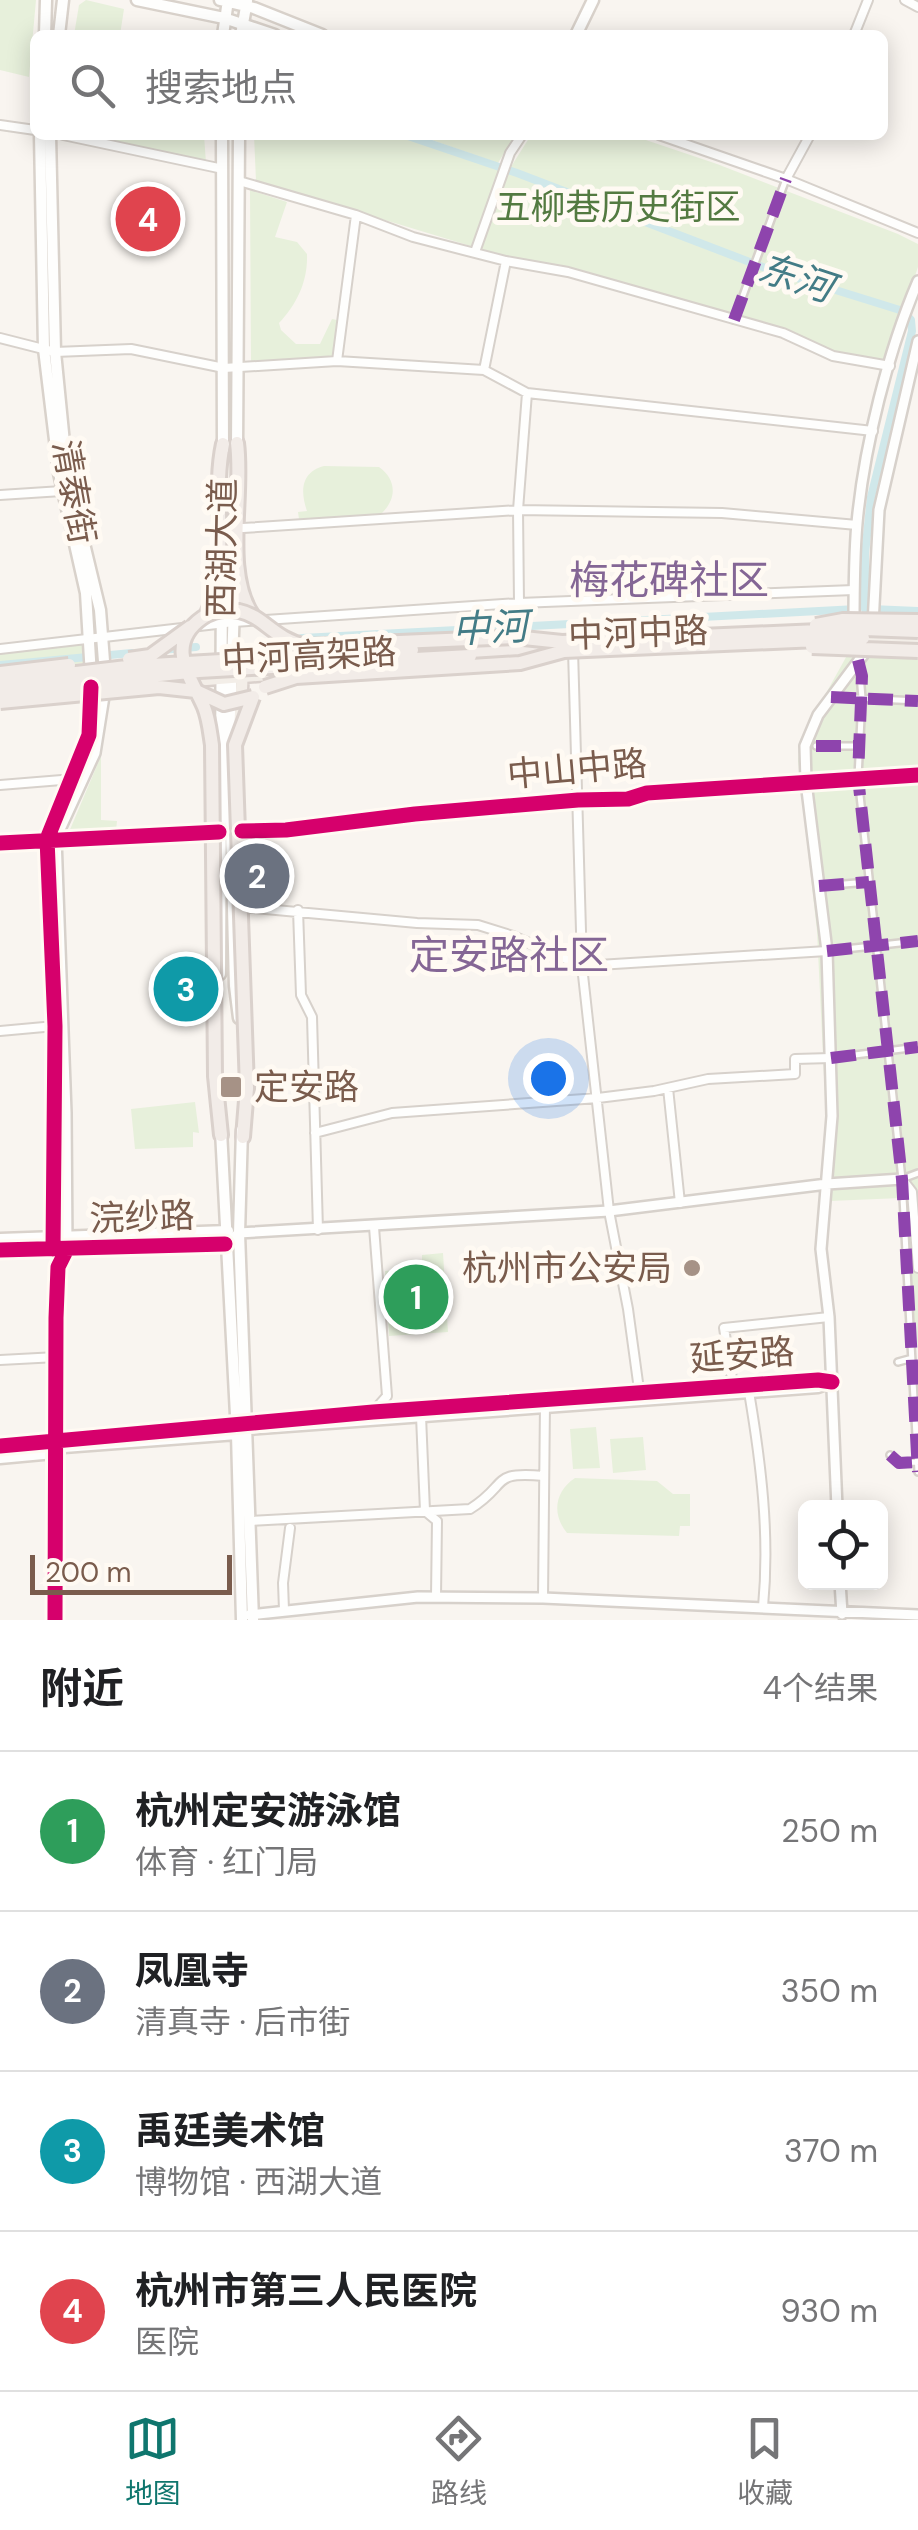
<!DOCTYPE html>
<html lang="zh">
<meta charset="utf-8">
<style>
:root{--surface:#fff;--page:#f6f6f6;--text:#202124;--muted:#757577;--line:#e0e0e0;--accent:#0f766e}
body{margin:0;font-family:"DM Sans","Noto Sans SC",sans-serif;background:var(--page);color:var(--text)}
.controls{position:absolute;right:30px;bottom:30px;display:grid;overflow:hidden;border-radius:15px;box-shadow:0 5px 25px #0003}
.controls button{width:90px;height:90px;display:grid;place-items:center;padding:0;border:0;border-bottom:2px solid var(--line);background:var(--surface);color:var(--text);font:50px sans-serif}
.scale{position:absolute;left:30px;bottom:25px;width:202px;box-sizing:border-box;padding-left:10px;border:5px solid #7a5c4d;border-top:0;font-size:28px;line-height:35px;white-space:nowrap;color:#7a5c4d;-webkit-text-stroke:8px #fffaf3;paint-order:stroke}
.you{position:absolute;left:548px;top:1078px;width:35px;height:35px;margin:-25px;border:8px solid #fff;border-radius:50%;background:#1a73e8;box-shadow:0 0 0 15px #1a73e833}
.badge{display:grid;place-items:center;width:65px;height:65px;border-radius:50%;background:var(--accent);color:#fff;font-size:32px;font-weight:700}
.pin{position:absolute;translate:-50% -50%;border:5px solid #fff;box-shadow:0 2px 10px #0006}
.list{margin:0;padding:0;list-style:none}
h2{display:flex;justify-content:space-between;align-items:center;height:130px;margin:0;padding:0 40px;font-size:42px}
h2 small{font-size:32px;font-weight:400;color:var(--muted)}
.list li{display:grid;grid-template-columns:65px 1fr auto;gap:30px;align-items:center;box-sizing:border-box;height:160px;padding:0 40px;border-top:2px solid var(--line)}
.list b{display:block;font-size:38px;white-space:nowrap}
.list p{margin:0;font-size:32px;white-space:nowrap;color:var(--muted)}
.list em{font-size:32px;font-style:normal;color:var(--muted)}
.icon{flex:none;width:55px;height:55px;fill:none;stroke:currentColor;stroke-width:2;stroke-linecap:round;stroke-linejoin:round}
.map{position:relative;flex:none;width:918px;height:1620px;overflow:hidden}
.search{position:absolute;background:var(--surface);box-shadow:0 5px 25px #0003;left:30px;right:30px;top:30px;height:110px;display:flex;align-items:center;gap:25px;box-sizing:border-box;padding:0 35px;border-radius:15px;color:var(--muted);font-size:38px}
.sheet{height:770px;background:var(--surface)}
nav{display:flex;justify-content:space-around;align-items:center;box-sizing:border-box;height:140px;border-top:2px solid var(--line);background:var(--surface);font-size:28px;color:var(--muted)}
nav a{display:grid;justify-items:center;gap:5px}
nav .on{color:var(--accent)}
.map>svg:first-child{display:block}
.green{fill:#e7f0db}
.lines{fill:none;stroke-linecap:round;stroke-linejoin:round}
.canal{stroke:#d0e8ea;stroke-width:8}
.pedestrian-casing{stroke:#d7d1cb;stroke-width:10}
.minor-casing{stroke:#d7d1cb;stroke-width:12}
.tertiary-casing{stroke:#d7d1cb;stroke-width:14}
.secondary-casing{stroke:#d9d2cb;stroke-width:15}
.primary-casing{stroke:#dad1cc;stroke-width:16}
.trunk-casing{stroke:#dad1cc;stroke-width:18}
.pedestrian{stroke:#fefefd;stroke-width:5}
.minor{stroke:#fefefd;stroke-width:8}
.tertiary{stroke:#fefefd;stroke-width:9}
.secondary{stroke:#fefefd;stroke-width:10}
.primary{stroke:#f3eee8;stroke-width:11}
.trunk{stroke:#f2ece8;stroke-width:12}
.trunk-bridge-casing{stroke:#dad1cc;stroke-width:18;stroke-linecap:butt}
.trunk-bridge{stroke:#f2ece8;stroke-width:12}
.quiet{stroke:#8e44ad;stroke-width:12;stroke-dasharray:25 12;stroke-linecap:butt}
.cycleway-casing{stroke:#fffaf3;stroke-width:21}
.cycleway{stroke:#d6006c;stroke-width:15}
.poi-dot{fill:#a69286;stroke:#fffaf3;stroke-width:4}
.labels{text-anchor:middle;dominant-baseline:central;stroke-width:10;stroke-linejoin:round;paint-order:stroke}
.park-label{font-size:35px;fill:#537a41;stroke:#fffaf3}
.street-label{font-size:35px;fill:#7a5c4d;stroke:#fffaf3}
.poi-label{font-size:35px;fill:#7a5c4d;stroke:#fffaf3;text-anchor:start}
.water-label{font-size:38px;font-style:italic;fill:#437c86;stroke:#fffaf3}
.quarter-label{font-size:40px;fill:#846695;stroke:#fffaf3}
</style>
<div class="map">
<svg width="918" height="1620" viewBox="0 0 918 1620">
<rect width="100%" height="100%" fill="#f9f5f0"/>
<path class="green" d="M 0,0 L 36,0 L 29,77 L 0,70 Z
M 86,0 L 124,9 L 120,35 L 74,35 L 79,5 Z
M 73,135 L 204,135 L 206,163 Z
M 254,135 L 396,135 L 507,173 L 531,135 L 631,135 L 717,164 L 898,234 L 918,244 L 918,267 L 886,360 L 835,353 L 746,318 L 561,265 L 507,257 L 256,181 Z
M 417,135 L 515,135 L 498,163 Z
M 250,190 L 287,202 L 275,237 L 297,242 L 307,254 C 308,281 297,304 279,323 L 281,330 L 296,344 L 320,344 L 332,319 L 337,320 L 333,358 L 251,365 Z
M 324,466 L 379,467 C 397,480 397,499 381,514 L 299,519 L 298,512 L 307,511 C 300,491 301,472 324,466 Z
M 90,639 L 90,663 L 0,669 L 0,648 Z
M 850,650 L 918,657 L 918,1350 L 901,1198 L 830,1201 L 817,931 L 798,761 L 800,740 Z
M 101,756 L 101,820 L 117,821 L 116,831 L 69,832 Z
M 195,1102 L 199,1133 L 193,1132 L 193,1147 L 135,1149 L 131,1109 Z
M 443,1253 L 448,1332 L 389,1336 L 385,1271 L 422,1268 L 422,1255 Z
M 596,1427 L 600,1468 L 573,1469 L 570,1429 Z
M 643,1437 L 646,1470 L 613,1473 L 610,1439 Z
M 575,1478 L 657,1481 L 673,1494 L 690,1494 L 690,1526 L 680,1526 L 679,1536 L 567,1533 C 552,1515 554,1492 575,1478 Z"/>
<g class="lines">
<path class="canal" d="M 405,135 L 517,173 L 768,269 L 903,311 L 911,320 L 912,331 L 871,497 L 865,554 L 865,609
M 871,609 L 918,611
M 302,638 L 857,609
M 161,650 L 196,647
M 0,665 L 132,653
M 872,775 L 918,771"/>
<defs>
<path id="pedestrian" d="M 734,320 L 786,179
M 859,663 L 862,698 L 858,777 L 902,1179 L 918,1472
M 834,697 L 918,701
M 816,746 L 860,746
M 242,831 L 286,830 L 415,814 L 578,800 L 628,799 L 647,793 L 918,775
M 819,886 L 869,882
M 827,951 L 918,941
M 831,1058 L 918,1047
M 902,1179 L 918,1173
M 898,1362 L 909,1359
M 890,1455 L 899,1463 L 917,1462"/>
<path id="minor" d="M 905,0 L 918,7
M 854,35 L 868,0
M 0,125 L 35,130
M 63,135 L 223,169
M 659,135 L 786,179 L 918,233
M 786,179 L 810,135
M 239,181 L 356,215 L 413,237 L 506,261 L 568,272 L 783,333 L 833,356 L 890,366
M 475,252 L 510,153 L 522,135
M 0,338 L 55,352 L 131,349 L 224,368 L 337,361 L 484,370 L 527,393 L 873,431
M 337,361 L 356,215
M 484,370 L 506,261
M 0,495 L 62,491
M 243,528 L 518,510 L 722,513 L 857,525
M 519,603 L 518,510 L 527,393
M 0,649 L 234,622 L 519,603 L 854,590
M 573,650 L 582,966 L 609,1211 L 628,1309 L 640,1397
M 0,785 L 74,779
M 0,843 L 215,832
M 242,907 L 417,923 L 478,925 L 513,936 L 582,966 L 827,951
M 298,910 L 301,995 L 312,1017 L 318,1230
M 0,1031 L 55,1026
M 668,1088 L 680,1203
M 315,1133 L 392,1113 L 598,1098 L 654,1091 L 708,1079 L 795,1074 L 795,1059 L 831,1058
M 902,1179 L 912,1192 L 918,1268
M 0,1360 L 57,1357
M 733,1385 L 724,1328 L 829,1317
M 749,1392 C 761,1463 770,1535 763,1607
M 373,1412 L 387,1396 L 374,1227
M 421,1416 L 425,1511 L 437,1521 L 436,1597
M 251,1521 L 470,1509 C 510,1484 489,1471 544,1476
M 543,1598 L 545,1403
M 284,1610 L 283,1583 L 290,1528"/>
<path id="tertiary" d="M 854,625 C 854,591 854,557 857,523 C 864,447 888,351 918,281
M 53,1241 L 55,1026 L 47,839 L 82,758 L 89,735 L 91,690
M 225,1244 L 239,1233 L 609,1211 L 827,1184 L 902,1179
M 837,1508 L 829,1317 L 821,1249 L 832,1116 L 827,951 L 806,782 L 805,746 L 818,715 L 872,643 L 879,510 L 918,341
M 840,1582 L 842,1614
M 249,1615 L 418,1597 L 543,1598 L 918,1615
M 55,1620 L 56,1318 L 58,1267 L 67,1249 L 66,1113 L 56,838 L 95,753 L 105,690"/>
<path id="secondary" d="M 137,0 L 224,18 L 275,35
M 220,0 L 254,8 L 322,35
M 45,35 L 46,0
M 59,35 L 63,0
M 223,35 L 228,0
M 241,35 L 247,1
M 576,35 L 593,0
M 40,135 L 44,349 L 59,473 L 86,593 L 91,676
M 50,135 L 55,352 L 67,473 L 100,610 L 105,674
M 222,135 L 223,449
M 237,449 L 239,135
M 235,576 L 229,752 L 235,986 L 239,1018
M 220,974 L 222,576
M 242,1130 L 239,1233 L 253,1620
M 221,1131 L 237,1434 L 242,1620
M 0,1239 L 228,1231
M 0,1250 L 225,1244
M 300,1419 L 733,1385 L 831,1381
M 0,1446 L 243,1425
M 0,1458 L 54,1453 L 64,1447 L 237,1434 L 248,1429 L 818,1387 L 832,1382"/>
<path id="primary" d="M 872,643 L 918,644
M 263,652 L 309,650
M 164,683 L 300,672
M 240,723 L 242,679"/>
<path id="trunk" d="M 237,443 C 244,496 223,572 253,616
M 206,616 C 231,563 211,500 223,444
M 470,647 L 535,643
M 470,656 L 548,652
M 215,1076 L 221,1135
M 243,1137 L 247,1088"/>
</defs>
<use href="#pedestrian" class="pedestrian-casing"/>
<use href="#minor" class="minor-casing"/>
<use href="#tertiary" class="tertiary-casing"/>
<use href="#secondary" class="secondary-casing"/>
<use href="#primary" class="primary-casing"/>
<use href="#trunk" class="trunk-casing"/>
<use href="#pedestrian" class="pedestrian"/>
<use href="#minor" class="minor"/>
<use href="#tertiary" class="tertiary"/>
<use href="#secondary" class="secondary"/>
<use href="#primary" class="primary"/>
<use href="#trunk" class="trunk"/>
<defs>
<path id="trunk-bridge" d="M 816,625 L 843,620 L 918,621
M 812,647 L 918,651
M 129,659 L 150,656 L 190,627
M 0,673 L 69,665
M 0,682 L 135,666 L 412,650
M 265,687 L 296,677 L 520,663 L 564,651 L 863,638
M 0,691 L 199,671 L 470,656
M 0,702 L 159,687 L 196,691 L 224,704 L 253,697
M 215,1076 L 212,745 C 210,733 209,719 204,707 C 191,677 164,645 202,618 C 213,610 226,608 239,611 C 264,616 273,639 306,646 L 514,637 L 562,642 L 865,629 L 918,631
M 247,1088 L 235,745 L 253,697"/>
</defs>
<use href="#trunk-bridge" class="trunk-bridge-casing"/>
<use href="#trunk-bridge" class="trunk-bridge"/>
<path class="quiet" d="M 734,320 L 786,179
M 858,660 L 862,676 L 858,777 L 902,1179 L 918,1472
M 831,697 L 918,701
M 816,746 L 860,746
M 819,886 L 869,882
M 827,951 L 918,941
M 831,1058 L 918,1047
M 890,1455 L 899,1463 L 917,1462"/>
<defs>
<path id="cycleway" d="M 242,831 L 286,830 L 415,814 L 578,800 L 628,799 L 647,793 L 918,775
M 0,843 L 219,832
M 53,1249 L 55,1026 L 47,839 L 89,735 L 91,687
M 0,1250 L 225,1244
M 0,1446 L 373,1412 L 818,1380 L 832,1382
M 55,1620 L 56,1318 L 58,1267 L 67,1249"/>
</defs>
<use href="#cycleway" class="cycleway-casing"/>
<use href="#cycleway" class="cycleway"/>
</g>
<g class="poi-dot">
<rect x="219" y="1075" width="24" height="24" rx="5"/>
<circle cx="692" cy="1268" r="10"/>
</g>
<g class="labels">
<g class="park-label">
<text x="618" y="207">五柳巷历史街区</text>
</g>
<g class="street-label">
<text transform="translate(74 492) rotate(80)">清泰街</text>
<text transform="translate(222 548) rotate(-89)">西湖大道</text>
<text transform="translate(638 633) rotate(-2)">中河中路</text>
<text transform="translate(309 656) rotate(-3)">中河高架路</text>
<text transform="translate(577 769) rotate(-5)">中山中路</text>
<text transform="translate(142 1217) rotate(-2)">浣纱路</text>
<text transform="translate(742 1355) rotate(-4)">延安路</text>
</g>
<g class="poi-label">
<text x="254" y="1087">定安路</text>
<text x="672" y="1268" text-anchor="end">杭州市公安局</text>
</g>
<g class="water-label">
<text transform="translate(796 278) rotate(18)">东河</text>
<text transform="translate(490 628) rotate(-3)">中河</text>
</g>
<g class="quarter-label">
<text x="669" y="580">梅花碑社区</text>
<text x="509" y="955">定安路社区</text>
</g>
</g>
</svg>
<div class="controls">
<button><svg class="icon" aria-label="locate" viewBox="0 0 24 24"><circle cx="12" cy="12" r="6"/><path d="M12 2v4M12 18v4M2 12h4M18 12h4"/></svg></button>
</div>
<div class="scale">200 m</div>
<div class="you"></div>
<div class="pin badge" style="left:416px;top:1297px;background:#2e9e5b">1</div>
<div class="pin badge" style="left:257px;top:876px;background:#6b7280">2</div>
<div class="pin badge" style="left:186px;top:989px;background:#0f9aa8">3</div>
<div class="pin badge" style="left:148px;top:219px;background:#e0444e">4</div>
<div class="search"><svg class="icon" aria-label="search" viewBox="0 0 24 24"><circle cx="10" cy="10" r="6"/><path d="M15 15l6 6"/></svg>搜索地点</div>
</div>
<section class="sheet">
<h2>附近<small>4个结果</small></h2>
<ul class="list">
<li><span class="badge" style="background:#2e9e5b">1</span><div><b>杭州定安游泳馆</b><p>体育 · 红门局</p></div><em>250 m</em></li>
<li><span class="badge" style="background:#6b7280">2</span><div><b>凤凰寺</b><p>清真寺 · 后市街</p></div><em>350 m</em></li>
<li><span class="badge" style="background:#0f9aa8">3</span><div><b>禹廷美术馆</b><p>博物馆 · 西湖大道</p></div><em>370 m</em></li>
<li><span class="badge" style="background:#e0444e">4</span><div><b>杭州市第三人民医院</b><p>医院</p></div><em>930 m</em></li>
</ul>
</section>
<nav>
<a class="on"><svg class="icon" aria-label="map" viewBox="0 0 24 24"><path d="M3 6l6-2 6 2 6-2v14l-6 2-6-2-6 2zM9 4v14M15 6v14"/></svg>地图</a>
<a><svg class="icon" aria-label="directions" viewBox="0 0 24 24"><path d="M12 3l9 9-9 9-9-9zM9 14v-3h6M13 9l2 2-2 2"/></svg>路线</a>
<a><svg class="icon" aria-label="saved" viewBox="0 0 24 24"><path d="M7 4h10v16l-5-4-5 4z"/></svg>收藏</a>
</nav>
